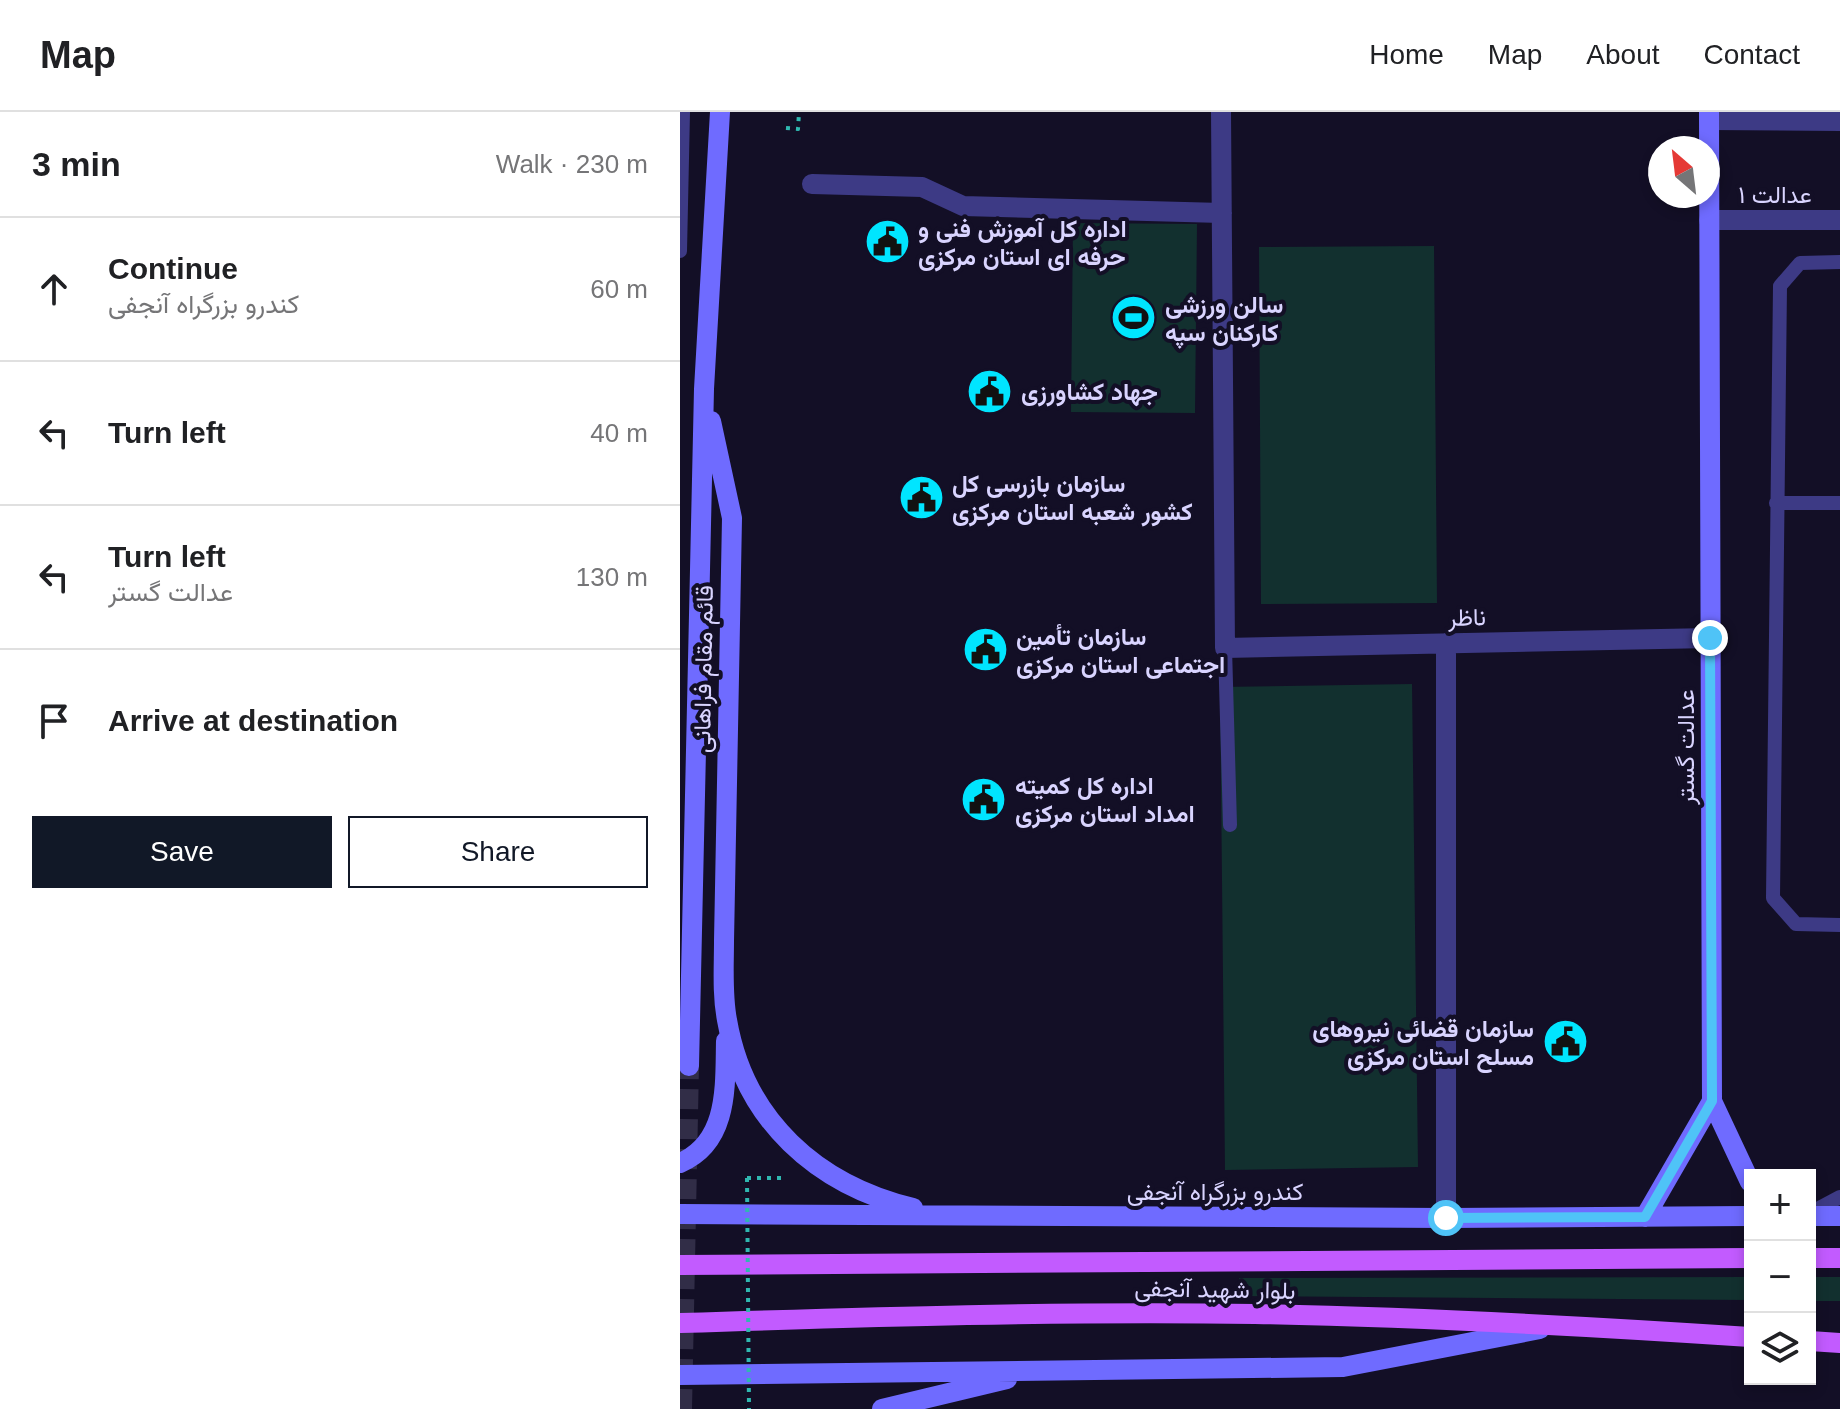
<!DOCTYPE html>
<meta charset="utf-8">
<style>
:root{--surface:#fff;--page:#f6f6f6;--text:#202124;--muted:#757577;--line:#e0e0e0;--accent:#111827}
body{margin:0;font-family:Helvetica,Vazirmatn,sans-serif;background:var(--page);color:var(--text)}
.controls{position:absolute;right:24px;bottom:24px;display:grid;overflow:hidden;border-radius:0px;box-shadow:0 4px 12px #0003}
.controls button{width:72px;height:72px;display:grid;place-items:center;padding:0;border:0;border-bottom:2px solid var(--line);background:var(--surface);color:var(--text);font:40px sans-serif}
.compass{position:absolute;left:968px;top:24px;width:72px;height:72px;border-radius:50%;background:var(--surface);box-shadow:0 4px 12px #0003;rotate:332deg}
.stop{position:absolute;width:24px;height:24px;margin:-18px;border:6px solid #4fc3f7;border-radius:50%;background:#fff}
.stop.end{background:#4fc3f7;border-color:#fff;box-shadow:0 2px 8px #0008}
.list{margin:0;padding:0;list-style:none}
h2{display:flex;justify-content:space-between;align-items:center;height:104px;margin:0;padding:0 32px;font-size:34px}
h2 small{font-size:26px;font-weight:400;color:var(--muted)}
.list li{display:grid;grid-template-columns:52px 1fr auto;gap:24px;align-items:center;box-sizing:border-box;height:144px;padding:0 32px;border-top:2px solid var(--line)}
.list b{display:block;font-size:30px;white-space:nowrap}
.list p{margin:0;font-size:26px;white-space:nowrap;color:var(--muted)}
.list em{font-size:26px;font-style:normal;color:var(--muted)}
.actions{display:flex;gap:16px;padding:24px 32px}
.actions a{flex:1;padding:18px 0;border:2px solid var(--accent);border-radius:0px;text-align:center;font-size:28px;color:var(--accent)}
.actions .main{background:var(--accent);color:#fff}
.icon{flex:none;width:44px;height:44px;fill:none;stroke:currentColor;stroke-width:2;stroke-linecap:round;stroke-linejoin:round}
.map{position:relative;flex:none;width:1160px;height:1297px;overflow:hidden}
header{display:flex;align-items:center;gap:48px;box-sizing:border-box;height:112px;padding:0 40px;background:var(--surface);border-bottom:2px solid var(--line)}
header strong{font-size:38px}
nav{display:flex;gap:44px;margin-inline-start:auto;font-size:28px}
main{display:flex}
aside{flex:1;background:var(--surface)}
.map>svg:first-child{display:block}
.green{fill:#12302f}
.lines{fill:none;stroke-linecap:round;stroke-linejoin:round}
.secondary-tunnel{stroke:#312d47;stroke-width:20;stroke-dasharray:20 10;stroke-linecap:butt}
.path{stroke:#2fb8b0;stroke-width:4;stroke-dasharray:4 6;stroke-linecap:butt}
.lane{stroke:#3d3a85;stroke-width:14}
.street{stroke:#3d3a85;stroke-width:20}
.secondary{stroke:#6f6bff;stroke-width:20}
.primary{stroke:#c25bff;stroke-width:20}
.path-bridge{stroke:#2fb8b0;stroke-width:4;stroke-dasharray:4 6;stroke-linecap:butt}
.route{stroke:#4fc3f7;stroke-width:10}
.labels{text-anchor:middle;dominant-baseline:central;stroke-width:8;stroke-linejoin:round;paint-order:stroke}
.street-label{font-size:24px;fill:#d9d4ff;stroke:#130f26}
.poi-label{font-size:24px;font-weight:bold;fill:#d9d4ff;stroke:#130f26;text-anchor:start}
</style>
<header>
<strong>Map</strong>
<nav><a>Home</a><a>Map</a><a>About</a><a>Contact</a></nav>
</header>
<main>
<aside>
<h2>3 min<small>Walk · 230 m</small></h2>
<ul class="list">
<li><svg class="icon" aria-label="ahead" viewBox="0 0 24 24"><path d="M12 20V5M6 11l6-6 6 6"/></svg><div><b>Continue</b><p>کندرو بزرگراه آنجفی</p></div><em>60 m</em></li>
<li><svg class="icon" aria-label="left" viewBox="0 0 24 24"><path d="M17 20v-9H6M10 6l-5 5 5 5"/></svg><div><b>Turn left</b></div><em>40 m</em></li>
<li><svg class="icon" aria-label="left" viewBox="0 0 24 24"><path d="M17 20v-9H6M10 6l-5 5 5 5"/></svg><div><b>Turn left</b><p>عدالت گستر</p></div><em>130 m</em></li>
<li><svg class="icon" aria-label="arrive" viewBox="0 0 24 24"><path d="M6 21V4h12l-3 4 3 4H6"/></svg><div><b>Arrive at destination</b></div></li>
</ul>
<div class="actions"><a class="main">Save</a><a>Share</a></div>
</aside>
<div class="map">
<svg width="1160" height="1297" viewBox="0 0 1160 1297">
<rect width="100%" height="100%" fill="#130f26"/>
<path class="green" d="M 393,111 L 517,112 L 515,301 L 391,300 Z
M 754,134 L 757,491 L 581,492 L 579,135 Z
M 732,572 L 738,1055 L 545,1058 L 540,575 Z
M 1070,1165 L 1070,1188 L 558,1184 L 559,1166 Z
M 1130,1165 L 1160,1165 L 1160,1189 L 1130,1189 Z"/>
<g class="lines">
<path class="secondary-tunnel" d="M 2,1297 L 9,954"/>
<path class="path" d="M 106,16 L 118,17 L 119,0
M 67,1066 L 103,1066"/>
<path class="lane" d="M 0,139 L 3,0
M 1160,150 L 1120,151 L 1100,174 L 1093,786 L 1116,812 L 1160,813
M 1096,391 L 1160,391
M 545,536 L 550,713
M 1130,1101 L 1160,1085"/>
<path class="street" d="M 541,0 L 545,536 L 1030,526
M 1029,8 L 1160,9
M 132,72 L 242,75 L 283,94 L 542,101
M 1029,108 L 1160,108
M 766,531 L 766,1106"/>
<path class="secondary" d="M 1029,0 L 1032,989 L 1070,1070
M 31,309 L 52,406 L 44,829 C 44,855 42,882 47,908 C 64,1008 137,1073 233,1096
M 9,954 L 24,277 L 40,0
M 0,1051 C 49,1030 45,974 46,929
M 0,1102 L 766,1106 L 1070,1104
M 1130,1104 L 1160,1104
M 965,1105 L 1032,989
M 0,1263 L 663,1255 L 860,1217
M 202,1297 L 327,1267"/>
<path class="primary" d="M 1130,1146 L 1160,1146
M 0,1153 L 1070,1146
M 0,1211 C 191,1205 383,1199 575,1202 C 740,1205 905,1214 1070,1225
M 1130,1229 L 1160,1231"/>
<path class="path-bridge" d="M 67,1066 L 69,1297"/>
</g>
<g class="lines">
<path class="route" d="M 766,1106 L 965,1105 L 1032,989 L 1030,526"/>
</g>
<defs>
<symbol id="civic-disc" viewBox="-11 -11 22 22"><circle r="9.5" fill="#00e5ff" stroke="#130f26"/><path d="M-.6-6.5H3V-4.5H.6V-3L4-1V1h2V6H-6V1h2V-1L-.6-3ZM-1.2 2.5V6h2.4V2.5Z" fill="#111"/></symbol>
<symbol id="stadium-disc" viewBox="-11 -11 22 22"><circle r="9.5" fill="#00e5ff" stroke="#130f26"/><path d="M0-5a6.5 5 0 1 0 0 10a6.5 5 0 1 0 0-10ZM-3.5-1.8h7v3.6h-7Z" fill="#111"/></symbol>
</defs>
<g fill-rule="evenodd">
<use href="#civic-disc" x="182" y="104" width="51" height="51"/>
<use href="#stadium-disc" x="428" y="180" width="51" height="51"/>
<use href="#civic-disc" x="284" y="254" width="51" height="51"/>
<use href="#civic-disc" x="216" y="360" width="51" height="51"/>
<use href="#civic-disc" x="280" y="512" width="51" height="51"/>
<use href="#civic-disc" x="278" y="662" width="51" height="51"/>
<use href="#civic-disc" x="860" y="904" width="51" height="51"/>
</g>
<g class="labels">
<g class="street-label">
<text x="1095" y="82">عدالت ۱</text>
<text transform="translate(787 505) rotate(-1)">ناظر</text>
<text transform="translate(23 557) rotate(-89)">قائم مقام فراهانی</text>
<text transform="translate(1005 635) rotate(-90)">عدالت گستر</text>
<text x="535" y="1079">کندرو بزرگراه آنجفی</text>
<text transform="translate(535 1177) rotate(1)">بلوار شهید آنجفی</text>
</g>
<g class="poi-label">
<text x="238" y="116">اداره کل آموزش فنی و<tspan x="238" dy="28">حرفه ای استان مرکزی</tspan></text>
<text x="485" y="192">سالن ورزشی<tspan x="485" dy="28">کارکنان سپه</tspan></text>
<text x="341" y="279">جهاد کشاورزی</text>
<text x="272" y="371">سازمان بازرسی کل<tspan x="272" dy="28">کشور شعبه استان مرکزی</tspan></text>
<text x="336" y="524">سازمان تأمین<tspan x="336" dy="28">اجتماعی استان مرکزی</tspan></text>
<text x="335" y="673">اداره کل کمیته<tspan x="335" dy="28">امداد استان مرکزی</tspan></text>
<text x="854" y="916" text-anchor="end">سازمان قضائی نیروهای<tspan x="854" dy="28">مسلح استان مرکزی</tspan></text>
</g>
</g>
</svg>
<div class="controls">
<button>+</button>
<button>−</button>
<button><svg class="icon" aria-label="layers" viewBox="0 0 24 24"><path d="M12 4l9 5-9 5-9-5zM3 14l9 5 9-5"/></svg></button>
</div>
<svg class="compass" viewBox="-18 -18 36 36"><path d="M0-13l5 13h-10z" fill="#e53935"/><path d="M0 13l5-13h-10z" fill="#757577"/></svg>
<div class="stop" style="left:766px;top:1106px"></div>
<div class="stop end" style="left:1030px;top:526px"></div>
</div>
</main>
